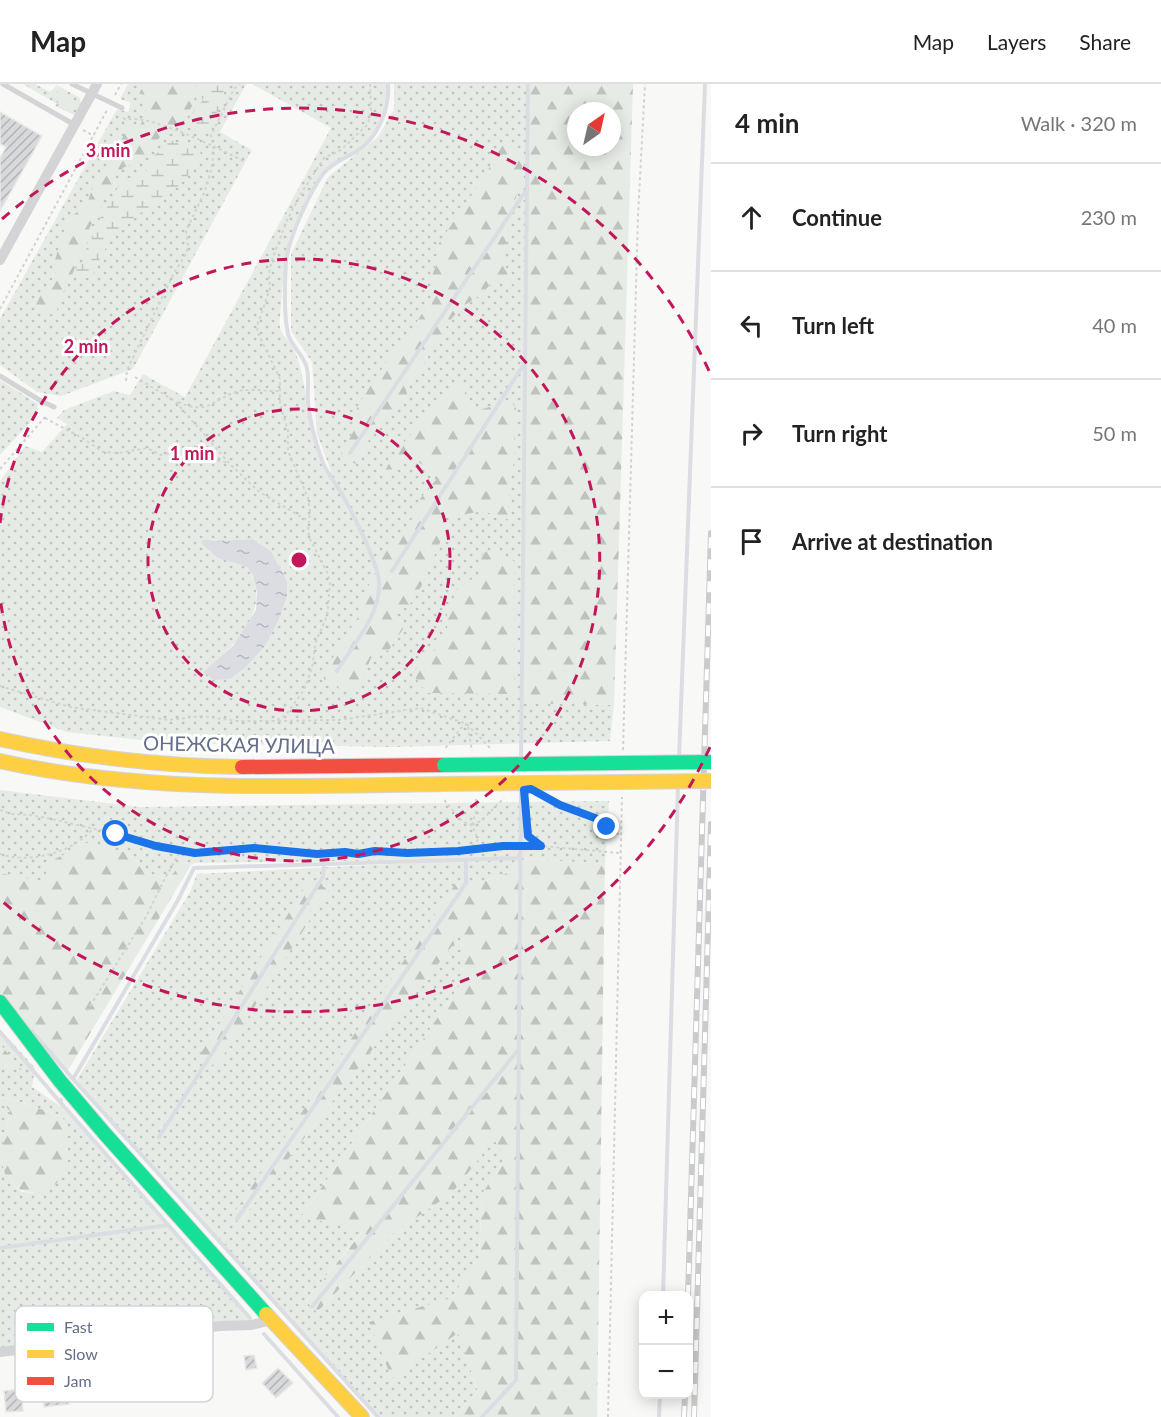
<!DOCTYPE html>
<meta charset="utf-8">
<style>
:root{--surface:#fff;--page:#f6f6f6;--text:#222;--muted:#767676;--line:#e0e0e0}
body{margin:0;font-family:Lato,sans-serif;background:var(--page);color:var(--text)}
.controls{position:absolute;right:18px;bottom:18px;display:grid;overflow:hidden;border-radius:12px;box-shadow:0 3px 15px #0003}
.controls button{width:54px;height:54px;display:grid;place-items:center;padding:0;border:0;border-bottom:2px solid var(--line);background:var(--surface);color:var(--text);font:30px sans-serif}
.compass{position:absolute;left:567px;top:18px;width:54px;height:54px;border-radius:50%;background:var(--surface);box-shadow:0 3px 15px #0003;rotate:34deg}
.stop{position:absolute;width:18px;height:18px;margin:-14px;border:4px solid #1a73e8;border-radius:50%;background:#fff}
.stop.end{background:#1a73e8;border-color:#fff;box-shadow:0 2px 6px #0008}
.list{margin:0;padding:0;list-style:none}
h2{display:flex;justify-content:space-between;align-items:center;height:78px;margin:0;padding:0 24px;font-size:26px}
h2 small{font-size:20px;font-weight:400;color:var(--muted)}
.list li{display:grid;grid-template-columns:39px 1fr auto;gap:18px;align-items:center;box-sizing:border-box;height:108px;padding:0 24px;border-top:2px solid var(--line)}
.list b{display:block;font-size:22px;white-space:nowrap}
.list em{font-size:20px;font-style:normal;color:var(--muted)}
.icon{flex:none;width:33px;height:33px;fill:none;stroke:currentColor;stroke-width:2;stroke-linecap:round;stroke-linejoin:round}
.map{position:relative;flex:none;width:711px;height:1333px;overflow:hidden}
header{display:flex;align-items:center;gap:36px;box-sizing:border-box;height:84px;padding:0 30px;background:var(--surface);border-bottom:2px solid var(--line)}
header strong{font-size:28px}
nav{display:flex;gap:33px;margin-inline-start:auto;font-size:21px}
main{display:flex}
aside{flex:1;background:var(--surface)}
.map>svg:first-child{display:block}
.grass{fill:url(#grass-dots);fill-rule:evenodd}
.forest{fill:url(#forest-firs);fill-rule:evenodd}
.wetland{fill:url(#wetland-marsh)}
.water{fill:url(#water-ripples)}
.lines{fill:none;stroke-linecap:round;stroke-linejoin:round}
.stream{stroke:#dbdde3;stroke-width:4}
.building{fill:url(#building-hatch);stroke:#e8e8e7;stroke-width:1.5}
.fast-casing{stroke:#d3d4d7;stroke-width:16}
.slow-casing{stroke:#d3d4d7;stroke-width:16}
.jam-casing{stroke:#d3d4d7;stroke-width:16}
.path{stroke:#d2d2d2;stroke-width:2;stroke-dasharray:3 3;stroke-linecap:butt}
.lane{stroke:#d4d4d6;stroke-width:5}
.street{stroke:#d4d4d6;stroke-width:10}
.fast{stroke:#16e098;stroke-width:14}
.slow{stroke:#ffcf43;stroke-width:14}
.jam{stroke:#f24e42;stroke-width:14}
.rail-casing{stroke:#cacbcc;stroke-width:6}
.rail{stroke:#fff;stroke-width:4;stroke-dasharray:11;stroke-linecap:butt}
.fast-bridge-casing{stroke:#d4d6d7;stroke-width:16;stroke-linecap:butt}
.slow-bridge-casing{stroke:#d4d6d7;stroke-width:16;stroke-linecap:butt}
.fast-bridge{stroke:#16e098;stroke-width:14}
.slow-bridge{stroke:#ffcf43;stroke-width:14}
.route{stroke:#1a73e8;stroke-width:8}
.ring{fill:none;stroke:#c2185b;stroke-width:3;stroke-dasharray:10 8}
.labels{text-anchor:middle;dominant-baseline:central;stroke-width:6;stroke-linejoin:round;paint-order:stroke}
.street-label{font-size:20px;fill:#656e8a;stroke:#fff}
.key{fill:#fff;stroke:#d1d4dc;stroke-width:1.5}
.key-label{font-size:16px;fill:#656e8a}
.centre{fill:#c2185b;stroke:#fff;stroke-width:3}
.ring-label{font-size:18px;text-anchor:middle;font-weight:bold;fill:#c2185b;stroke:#fff;stroke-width:6;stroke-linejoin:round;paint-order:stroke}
</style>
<header>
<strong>Map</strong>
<nav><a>Map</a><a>Layers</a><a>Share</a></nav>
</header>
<main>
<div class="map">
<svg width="711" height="1333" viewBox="0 0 711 1333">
<defs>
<pattern id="grass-dots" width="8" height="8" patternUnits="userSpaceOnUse" patternTransform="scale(1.5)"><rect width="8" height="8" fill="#e6ece5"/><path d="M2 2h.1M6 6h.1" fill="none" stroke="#bec3bf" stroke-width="1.8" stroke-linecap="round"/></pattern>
<pattern id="forest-firs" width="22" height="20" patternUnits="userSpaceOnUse" patternTransform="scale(1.5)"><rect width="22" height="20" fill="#e6ece5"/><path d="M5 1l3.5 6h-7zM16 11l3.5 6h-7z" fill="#bec3bf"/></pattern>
<pattern id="wetland-marsh" width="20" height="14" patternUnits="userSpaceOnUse" patternTransform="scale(1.5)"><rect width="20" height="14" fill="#e6ece5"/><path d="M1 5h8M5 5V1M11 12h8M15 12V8" fill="none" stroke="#bec3bf"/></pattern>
<pattern id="water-ripples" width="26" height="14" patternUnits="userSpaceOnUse" patternTransform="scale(1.5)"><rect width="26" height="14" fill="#dbdde3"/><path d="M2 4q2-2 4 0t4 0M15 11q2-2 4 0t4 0" fill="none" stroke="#b5b7be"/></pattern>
<pattern id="building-hatch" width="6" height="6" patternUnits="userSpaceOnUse" patternTransform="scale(1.5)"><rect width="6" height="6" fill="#d8d9da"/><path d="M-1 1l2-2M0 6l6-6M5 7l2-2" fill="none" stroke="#b3b4b7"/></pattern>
</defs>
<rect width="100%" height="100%" fill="#f8f8f7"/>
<path class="grass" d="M 23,0 L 35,0 L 50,8 L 57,1 L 80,14 L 81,20 L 74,31 L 55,22 L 57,20 Z
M 128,0 L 246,0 L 220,48 L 252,66 L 133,285 L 61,312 L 37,308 L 0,281 L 0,235 L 117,25 L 128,28 L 131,19 L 120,15 Z
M 252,0 L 388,0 C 390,24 378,54 357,67 C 345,74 330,79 323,90 C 297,129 284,173 281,220 C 281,227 279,236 280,243 C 281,251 291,258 294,266 C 299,276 302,290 304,301 C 310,332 313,362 329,389 L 326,395 L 331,387 L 317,350 L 312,278 L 291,247 L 291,170 L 328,93 L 378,53 L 394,25 L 394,0 L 529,0 L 521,618 L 614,621 L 610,657 L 391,663 L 169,659 L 67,648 L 0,623 L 0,397 L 25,362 L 42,368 L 67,340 L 57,334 L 64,326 L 114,307 L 130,311 L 143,290 L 185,313 L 331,44 ZM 204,455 L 214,457 L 253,455 L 271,467 L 287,497 L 287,512 L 265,562 L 245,584 L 229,595 L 203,588 C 234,564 275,523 247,483 L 233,479 Z
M 0,296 L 38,320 L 37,331 L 0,371 Z
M 0,706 L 139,723 L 609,717 L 605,780 L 520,774 L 513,787 L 474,801 L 240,1138 L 462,848 L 462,898 L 302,1132 L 362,1147 L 306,1217 L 317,1228 L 394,1149 L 452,1109 L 494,1055 L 506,1074 L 482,1110 L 479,1175 L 451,1214 L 458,1248 L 478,1308 L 454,1333 L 378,1333 L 76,997 L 190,808 L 197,790 L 493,775 L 195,779 L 191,781 L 182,778 L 169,795 L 145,789 L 130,770 L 55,775 L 41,798 L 0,789 Z
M 0,945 L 35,984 L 32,1003 L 63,1024 L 250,1236 L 0,1265 L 0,1017 L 10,1027 L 2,1065 L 12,1100 L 22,1108 L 34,1109 L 63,1033 L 27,1020 L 0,1013 L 0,983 L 21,985 L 0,960 Z"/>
<path class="forest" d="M 144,0 L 193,0 L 198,5 L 192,22 L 184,35 L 175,44 L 161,52 L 137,80 L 124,83 L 116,92 L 89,145 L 89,156 L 79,173 L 71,194 L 61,212 L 57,226 L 54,230 L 43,232 L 38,229 L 36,221 L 40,212 L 56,190 L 55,176 L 64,147 L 73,131 L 86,122 L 96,95 L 115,78 L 118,63 L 130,38 L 135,46 L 141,40 L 148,22 L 140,8 Z
M 529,0 L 633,0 L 614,621 L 521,619 ZM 576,27 L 612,27 L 612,63 L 576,63 Z
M 55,8 C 63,8 69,11 75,17 L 75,21 L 69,26 L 55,17 L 53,13 Z
M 506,51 L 517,66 L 522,78 L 522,96 L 515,116 L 505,163 L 506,183 L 515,201 L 499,195 L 492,198 L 482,210 L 462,223 L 452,234 L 418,289 L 405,301 L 408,315 C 398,329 390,327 380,339 C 376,343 371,350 369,355 C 366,363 364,374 356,380 L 342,374 L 341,365 L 351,352 L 357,324 L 367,307 L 392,270 L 402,261 L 423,228 L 436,211 L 431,195 L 437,178 L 439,159 L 486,90 Z
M 462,298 L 466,305 L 464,314 L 468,322 L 476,327 L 499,320 L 506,319 L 513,320 L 517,326 L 513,384 L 508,403 L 508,430 L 510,436 L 486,428 L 478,428 L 445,434 L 445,447 L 422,501 L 411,519 L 397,530 L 403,545 L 389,566 L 371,574 L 358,608 L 329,602 L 324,596 L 324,589 L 329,584 L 337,564 L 361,529 L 361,516 L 377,485 L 376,479 L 380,470 L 385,467 L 410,438 L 417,426 L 420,415 L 436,396 L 424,382 L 413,374 C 401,378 392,388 381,393 L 396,368 L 435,321 L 450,305 Z
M 488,466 L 495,467 L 514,477 L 515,610 L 427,609 L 414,592 L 419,576 L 437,565 L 447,544 L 447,529 L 457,505 L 478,491 L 482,471 Z
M 89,758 L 130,770 L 145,789 L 169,795 L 182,778 L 191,781 L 67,988 L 0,912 L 0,789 L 41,797 L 55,775 Z
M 520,774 L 605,780 L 597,1333 L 454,1333 L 478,1308 L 458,1249 L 392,1295 L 369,1238 L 451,1214 L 479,1175 L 482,1110 L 506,1074 L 494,1056 L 452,1109 L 394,1149 L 317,1228 L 306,1217 L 362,1148 L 302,1132 L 462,898 L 462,849 L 239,1139 L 232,1132 L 456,799 L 474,801 L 513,787 Z
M 310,795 L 329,806 L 216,983 L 199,972 Z
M 0,960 L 22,986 L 0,983 Z
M 0,1013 L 27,1020 L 63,1033 C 67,1046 71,1076 65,1088 C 49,1120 6,1113 2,1078 C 0,1062 7,1043 10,1027 L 0,1017 Z"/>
<path class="wetland" d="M 195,0 L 227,0 L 224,6 L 224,16 L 205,50 L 194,47 L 187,40 L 190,32 L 203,16 Z
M 165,54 L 200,67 L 201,72 L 195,82 L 179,102 L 170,106 L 164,110 L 158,118 L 139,130 L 111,156 L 102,170 L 92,193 L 87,194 L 74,187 L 85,176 L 87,160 L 93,153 L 101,132 L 114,113 L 120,97 C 131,93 147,93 150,80 L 148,76 L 168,61 Z"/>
<path class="water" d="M 204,455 L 214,457 L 253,455 L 271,467 L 287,497 L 287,512 L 278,537 L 265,562 L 245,584 L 230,595 L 214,596 L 203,588 L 233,562 L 256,526 L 257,508 L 253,492 L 247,483 L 218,474 L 201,459 Z"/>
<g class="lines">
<path class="stream" d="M 350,369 L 525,108
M 392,487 L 524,280
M 337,587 C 353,560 381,531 379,498 C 378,479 352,428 342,410 C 336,400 328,390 323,379 C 315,358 310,340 308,318 C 307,307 310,291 306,281 C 302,270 291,261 288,250 C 284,233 285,195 286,177 C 289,154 309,109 323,90 C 331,79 346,74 357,67 C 378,54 390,24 388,0
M 521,674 L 528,0
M 679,674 L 705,0
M 32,947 L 73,995 L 378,1333
M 0,948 L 60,1018
M 73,995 L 178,816 L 194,784 L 520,774
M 61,1016 L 60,1018 L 250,1234
M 159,1053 L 323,793 L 324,780
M 237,1135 L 466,799 L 466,776
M 0,1164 L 168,1141
M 663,1212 L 678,702
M 312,1223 L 518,966
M 264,1250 L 338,1333
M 482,1333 L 516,1296 L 521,703
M 659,1333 L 660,1310"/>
</g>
<path class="building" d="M 0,28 L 42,52 L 0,127 L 0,74 L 6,63 L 0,60 Z
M 254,1271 L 257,1284 L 246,1286 L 244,1272 Z
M 278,1284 L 293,1299 L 276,1314 L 262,1299 Z
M 66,1295 L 69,1320 L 44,1323 L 41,1298 Z
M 21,1305 L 23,1327 L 6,1328 L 4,1307 Z"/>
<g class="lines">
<defs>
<path id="fast" d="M 0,918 L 60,997 L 105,1050 L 266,1230"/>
<path id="slow" d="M 0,655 C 80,673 160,682 242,683
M 0,677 C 145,710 297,702 444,700
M 266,1230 L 362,1333"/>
<path id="jam" d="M 242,683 L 444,681"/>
</defs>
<use href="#fast" class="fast-casing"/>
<use href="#slow" class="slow-casing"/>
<use href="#jam" class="jam-casing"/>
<path class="path" d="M 115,11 L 121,0
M 123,34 L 128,36 C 145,28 227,68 245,78
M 83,46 L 94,52
M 0,225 L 107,26
M 135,293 L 175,317 L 229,379 L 258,407 L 308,437
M 126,297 L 127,286 L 140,259 L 174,189 L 186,170 L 188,162 L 186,147 L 205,107 L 211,86 L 214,68 L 211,51 L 234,5 L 239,0
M 178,318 C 210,332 211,315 239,307 C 252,304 267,308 281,307
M 45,334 L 84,355 L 103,368 L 119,369 L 147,364 L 161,371 L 183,366 L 198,372 L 228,379
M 0,385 L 45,333
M 0,602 L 70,623 L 169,636 L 202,632 L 237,637 L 275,637 L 285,632 L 304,606 L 312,584 L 316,557 L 327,532 L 330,500 L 328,490 L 310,455 L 308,447 L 310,428 L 308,414 L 288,367 L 288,347 L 280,319 L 280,295 L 257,247 L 258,239 L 270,205 L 269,189 L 272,176 L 287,136 L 302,108 L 324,74 L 341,66 L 368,40 L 371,26 L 370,0
M 278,637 L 339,636 L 420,624 L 467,640 L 461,644 L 444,666
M 467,640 L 492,666
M 468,643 L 472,667
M 623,666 L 638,131 L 645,0
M 524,712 L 528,752 L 541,762 L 619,769
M 548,713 L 560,721 L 595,734 L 621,752
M 0,726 L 11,730 L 30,731 L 52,735 L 116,750 L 156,762 L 195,769 L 253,764 L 317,770 L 345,768 L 359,770 L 375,767 L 407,769 L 468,766 L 478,756 L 472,741 L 463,738 L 445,717 L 445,713
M 472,741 L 481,737 L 504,714
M 472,741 L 477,724 L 476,715
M 468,766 L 503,762 L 540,762
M 0,770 C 31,780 71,769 93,745
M 87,927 L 147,831 L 164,796 L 181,766
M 608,1333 L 622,713"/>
<path class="lane" d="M 3,0 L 75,41
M 72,0 L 122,24
M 0,292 L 41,317 L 54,323"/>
<path class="street" d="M 0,176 L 97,0
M 0,1268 L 220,1242 L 251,1241 L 272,1236"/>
<use href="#fast" class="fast"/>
<use href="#slow" class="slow"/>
<use href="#jam" class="jam"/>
<defs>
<path id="rail" d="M 688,1212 L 711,449
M 684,1333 L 685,1310
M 694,1333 L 711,740"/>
</defs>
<use href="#rail" class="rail-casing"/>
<use href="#rail" class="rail"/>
<defs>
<path id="fast-bridge" d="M 444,681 L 711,678"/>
<path id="slow-bridge" d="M 444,700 L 711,697"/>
</defs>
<use href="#fast-bridge" class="fast-bridge-casing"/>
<use href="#slow-bridge" class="slow-bridge-casing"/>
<use href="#fast-bridge" class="fast-bridge"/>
<use href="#slow-bridge" class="slow-bridge"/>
</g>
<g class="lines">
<path class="route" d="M 116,750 L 156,762 L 195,769 L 254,764 L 317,770 L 345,768 L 358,770 L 375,767 L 407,769 L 458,767 L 503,762 L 541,762 L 528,752 L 524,706 L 531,705 L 560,721 L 595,734 L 607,743"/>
</g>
<g class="ring">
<circle cx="299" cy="476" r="151"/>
<path d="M0 439A301 301 0 1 1 0 513"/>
<path d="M710 663A452 452 0 0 1 2 817M2 135A452 452 0 0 1 710 289"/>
</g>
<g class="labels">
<g class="street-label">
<text transform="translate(239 660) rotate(1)">ОНЕЖСКАЯ УЛИЦА</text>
</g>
</g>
<rect x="15" y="1222" width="198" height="96" rx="9" class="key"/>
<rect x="27" y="1239" width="27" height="8" fill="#16e098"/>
<rect x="27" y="1266" width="27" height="8" fill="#ffcf43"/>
<rect x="27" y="1293" width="27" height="8" fill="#f24e42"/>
<g class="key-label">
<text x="64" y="1249">Fast</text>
<text x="64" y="1276">Slow</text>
<text x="64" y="1303">Jam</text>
</g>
<circle cx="299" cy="476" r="9" class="centre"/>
<g class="ring-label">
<text x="108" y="73">3 min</text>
<text x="86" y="269">2 min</text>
<text x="192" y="376">1 min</text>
</g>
</svg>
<div class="controls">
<button>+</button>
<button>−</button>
</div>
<svg class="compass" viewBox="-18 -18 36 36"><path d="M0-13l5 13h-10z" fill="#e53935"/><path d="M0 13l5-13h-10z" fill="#767676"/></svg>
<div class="stop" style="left:116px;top:750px"></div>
<div class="stop end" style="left:607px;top:743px"></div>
</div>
<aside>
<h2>4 min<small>Walk · 320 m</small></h2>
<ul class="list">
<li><svg class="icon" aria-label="ahead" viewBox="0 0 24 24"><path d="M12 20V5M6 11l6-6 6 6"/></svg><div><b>Continue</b></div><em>230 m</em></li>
<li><svg class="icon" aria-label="left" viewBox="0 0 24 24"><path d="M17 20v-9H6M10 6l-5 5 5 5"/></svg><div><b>Turn left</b></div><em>40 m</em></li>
<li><svg class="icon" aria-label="right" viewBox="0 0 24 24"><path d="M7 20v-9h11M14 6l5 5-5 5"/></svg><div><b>Turn right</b></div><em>50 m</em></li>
<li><svg class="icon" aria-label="arrive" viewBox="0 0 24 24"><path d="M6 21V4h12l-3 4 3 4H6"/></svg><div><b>Arrive at destination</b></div></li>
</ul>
</aside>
</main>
